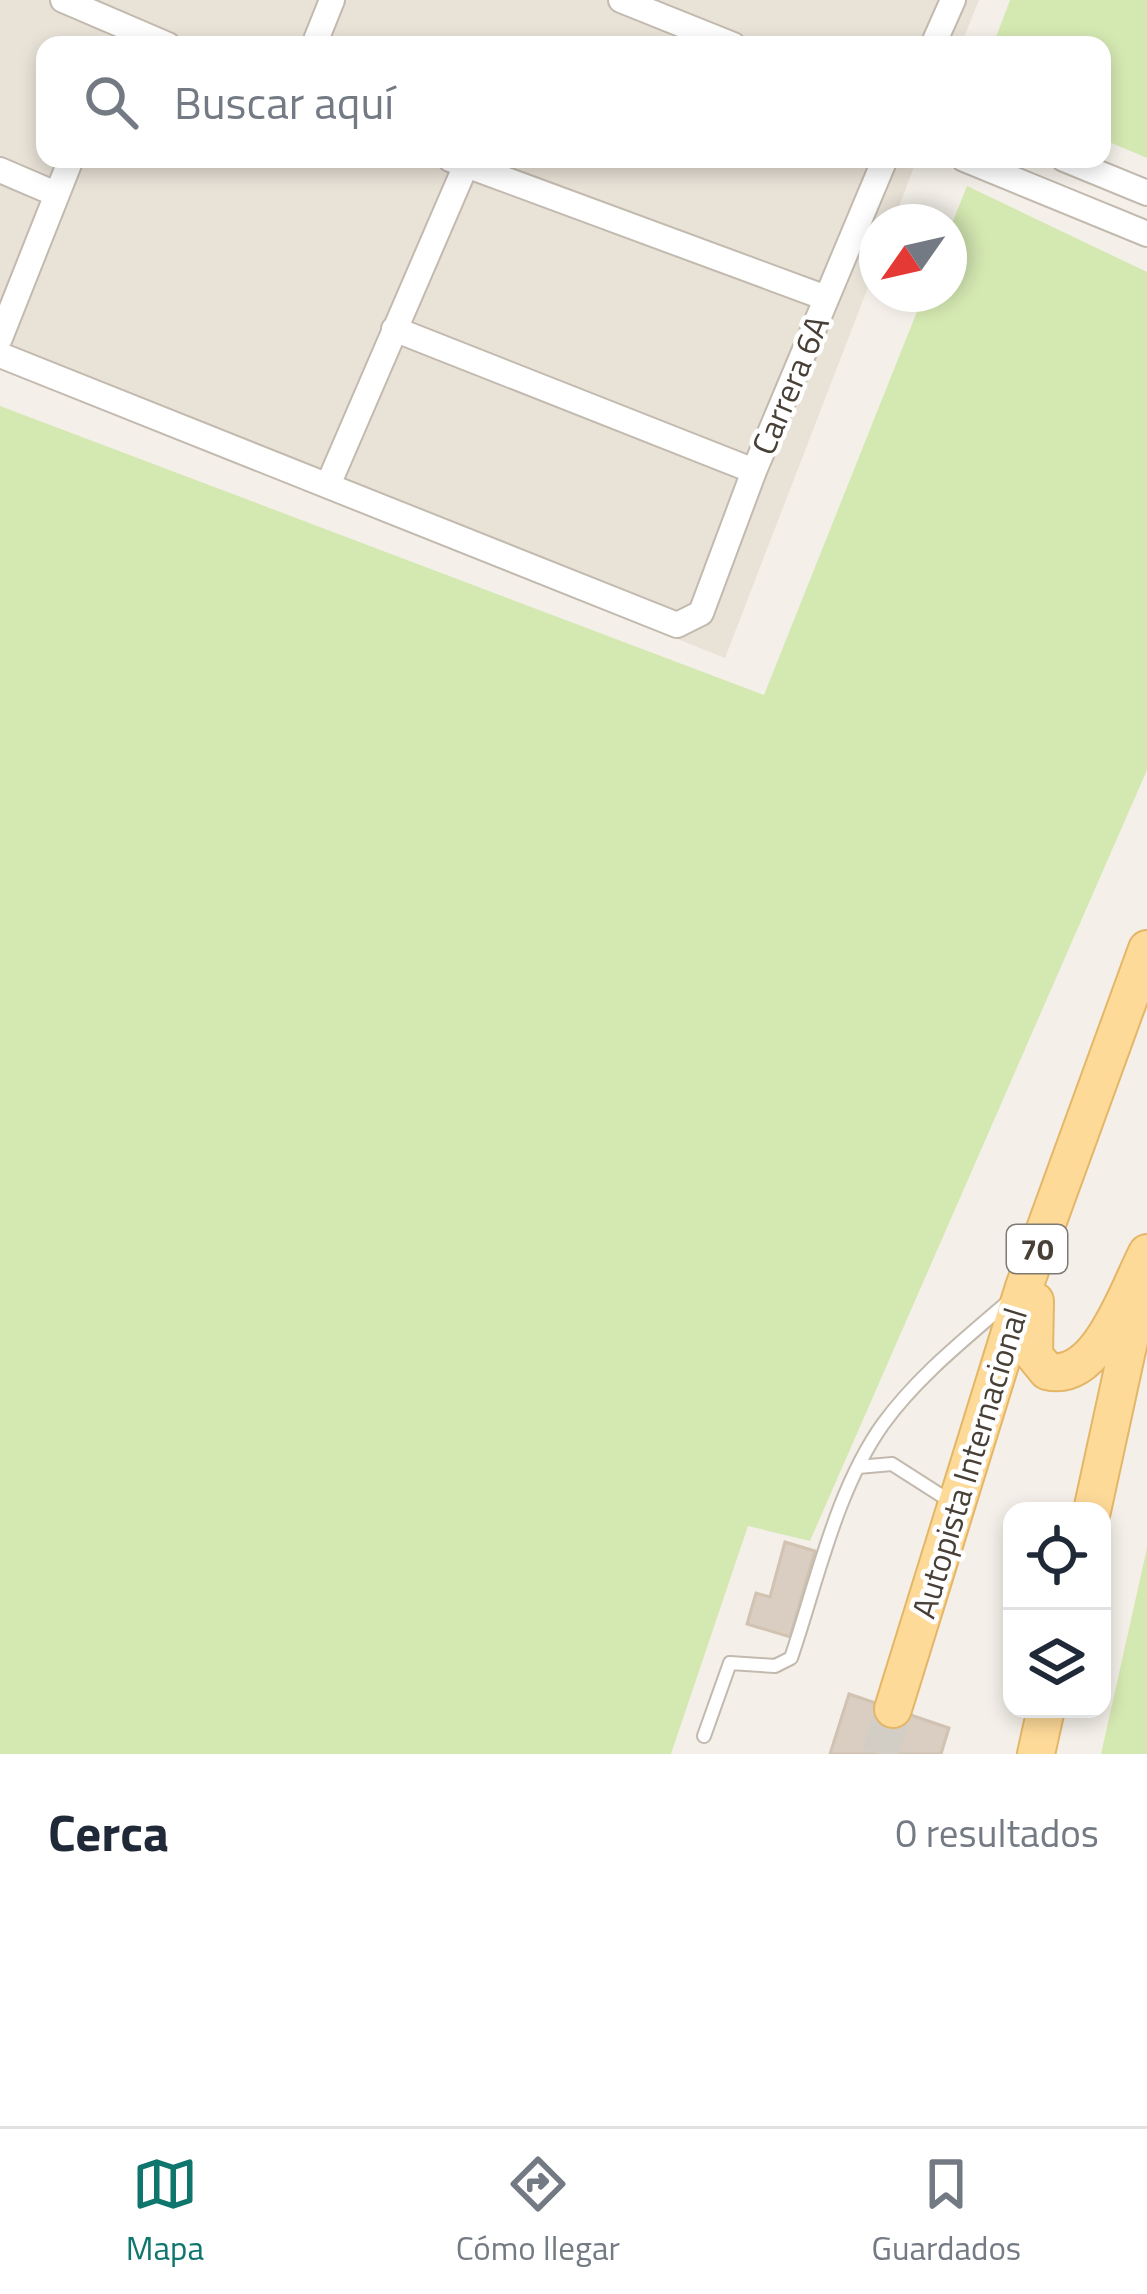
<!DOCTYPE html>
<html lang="es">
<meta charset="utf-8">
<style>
:root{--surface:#fff;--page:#f6f6f7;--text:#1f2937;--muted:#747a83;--line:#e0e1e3;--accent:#0f766e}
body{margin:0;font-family:"Titillium Web",sans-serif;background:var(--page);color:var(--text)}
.controls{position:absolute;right:36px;bottom:36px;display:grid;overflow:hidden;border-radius:24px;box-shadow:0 6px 18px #0003}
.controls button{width:108px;height:108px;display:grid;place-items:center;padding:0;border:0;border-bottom:3px solid var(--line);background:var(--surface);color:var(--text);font:60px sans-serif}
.compass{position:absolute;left:859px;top:204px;width:108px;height:108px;border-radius:50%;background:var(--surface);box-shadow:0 6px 18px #0003;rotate:236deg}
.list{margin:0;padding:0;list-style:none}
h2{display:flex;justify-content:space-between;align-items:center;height:156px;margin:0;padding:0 48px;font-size:51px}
h2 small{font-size:39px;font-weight:400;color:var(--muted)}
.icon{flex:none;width:66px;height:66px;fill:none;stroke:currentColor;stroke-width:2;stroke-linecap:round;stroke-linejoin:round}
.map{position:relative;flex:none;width:1147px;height:1754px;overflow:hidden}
.search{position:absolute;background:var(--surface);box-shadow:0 6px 18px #0003;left:36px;right:36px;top:36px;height:132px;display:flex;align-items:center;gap:30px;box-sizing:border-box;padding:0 42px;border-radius:24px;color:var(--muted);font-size:45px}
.sheet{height:372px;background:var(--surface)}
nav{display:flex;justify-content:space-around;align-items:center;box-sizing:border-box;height:168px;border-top:3px solid var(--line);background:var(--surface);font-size:33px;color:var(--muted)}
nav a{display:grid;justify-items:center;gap:6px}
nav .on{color:var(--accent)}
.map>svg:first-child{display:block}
.residential{fill:#e8e2d7}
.green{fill:#d4e8b2}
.building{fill:#d9cec1;stroke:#d1c2b2;stroke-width:3}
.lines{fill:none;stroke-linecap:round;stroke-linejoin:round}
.primary-tunnel{stroke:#d2cdc5;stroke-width:36;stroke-dasharray:36 18;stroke-linecap:butt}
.lane-casing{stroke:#c3baaf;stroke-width:16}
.street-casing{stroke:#c3baaf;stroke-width:28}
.primary-casing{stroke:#e4b668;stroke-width:40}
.lane{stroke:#fff;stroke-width:12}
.street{stroke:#fff;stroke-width:24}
.primary{stroke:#feda99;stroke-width:36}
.labels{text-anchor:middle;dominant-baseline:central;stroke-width:9;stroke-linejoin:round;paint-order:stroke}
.shield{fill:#fff;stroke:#7f7973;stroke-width:3}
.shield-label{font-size:30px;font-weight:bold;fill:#484037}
.street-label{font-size:33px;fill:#484037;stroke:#fff}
</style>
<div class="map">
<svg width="1147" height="1754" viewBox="0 0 1147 1754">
<rect width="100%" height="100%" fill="#f4f0e9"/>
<path class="residential" d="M 0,0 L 979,0 L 961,45 L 45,45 L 45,159 L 917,159 L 893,222 L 877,222 L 877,264 L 725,658 L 0,369 Z"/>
<path class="green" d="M 1010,0 L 1147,0 L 1147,158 L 1102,139 L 1102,45 L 993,45 Z
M 967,186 L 1147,272 L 1147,770 L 810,1541 L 748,1526 L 671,1754 L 0,1754 L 0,406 L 764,695 L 924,294 L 949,294 L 949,231 Z
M 1147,1548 L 1147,1754 L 1101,1754 Z"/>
<path class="building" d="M 785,1542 L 815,1551 L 790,1637 L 747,1624 L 756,1593 L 770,1597 Z
M 849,1694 L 949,1728 L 941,1754 L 830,1754 Z"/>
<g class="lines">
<path class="primary-tunnel" d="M 880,1754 L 893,1709"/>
<defs>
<path id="lane" d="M 858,1467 L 892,1464 L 953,1503
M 704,1736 L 730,1663 L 775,1666 L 791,1658 C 817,1582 836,1490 883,1424 C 918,1376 965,1339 1010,1300"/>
<path id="street" d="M 63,0 L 168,45
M 621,0 L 733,45
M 314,45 L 332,0
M 933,45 L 953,0
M 450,159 L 826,298
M 964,159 L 1147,234
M 1064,159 L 1147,193
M 0,170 L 56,194
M 394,329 L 754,471
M 0,338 L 71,159
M 0,355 L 677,625 L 701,613 L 754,471 L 885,159
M 328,485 L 466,165"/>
<path id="primary" d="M 1035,1301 L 1034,1355 L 1047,1371 C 1098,1384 1128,1289 1147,1253
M 1092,1511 L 1141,1286
M 893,1709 L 1024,1287 L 1147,949
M 1036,1754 L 1046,1709"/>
</defs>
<use href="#lane" class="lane-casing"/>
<use href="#street" class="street-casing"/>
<use href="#primary" class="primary-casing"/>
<use href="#lane" class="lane"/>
<use href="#street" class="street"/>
<use href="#primary" class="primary"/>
</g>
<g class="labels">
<rect class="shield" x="1007" y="1225" width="60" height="48" rx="9"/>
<g class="shield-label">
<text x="1037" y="1249">70</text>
</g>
<g class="street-label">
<text transform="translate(790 385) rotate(-67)">Carrera 6A</text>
<text transform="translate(969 1463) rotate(-73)">Autopista Internacional</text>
</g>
</g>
</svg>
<div class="controls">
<button><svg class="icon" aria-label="locate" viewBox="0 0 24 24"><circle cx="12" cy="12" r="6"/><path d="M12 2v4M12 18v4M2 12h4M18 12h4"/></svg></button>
<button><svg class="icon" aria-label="layers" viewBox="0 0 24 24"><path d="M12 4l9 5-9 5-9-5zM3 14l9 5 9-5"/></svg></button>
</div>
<svg class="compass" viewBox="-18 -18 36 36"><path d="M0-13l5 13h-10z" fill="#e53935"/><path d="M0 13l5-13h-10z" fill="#747a83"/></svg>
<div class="search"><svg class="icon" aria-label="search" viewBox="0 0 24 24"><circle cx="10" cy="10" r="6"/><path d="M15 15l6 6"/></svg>Buscar aquí</div>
</div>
<section class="sheet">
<h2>Cerca<small>0 resultados</small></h2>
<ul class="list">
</ul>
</section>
<nav>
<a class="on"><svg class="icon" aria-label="map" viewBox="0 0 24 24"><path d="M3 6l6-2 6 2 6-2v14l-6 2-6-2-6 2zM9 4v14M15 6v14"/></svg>Mapa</a>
<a><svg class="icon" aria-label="directions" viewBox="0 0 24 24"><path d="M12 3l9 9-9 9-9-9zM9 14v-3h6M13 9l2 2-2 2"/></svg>Cómo llegar</a>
<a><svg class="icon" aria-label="saved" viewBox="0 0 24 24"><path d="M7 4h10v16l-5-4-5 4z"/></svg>Guardados</a>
</nav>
